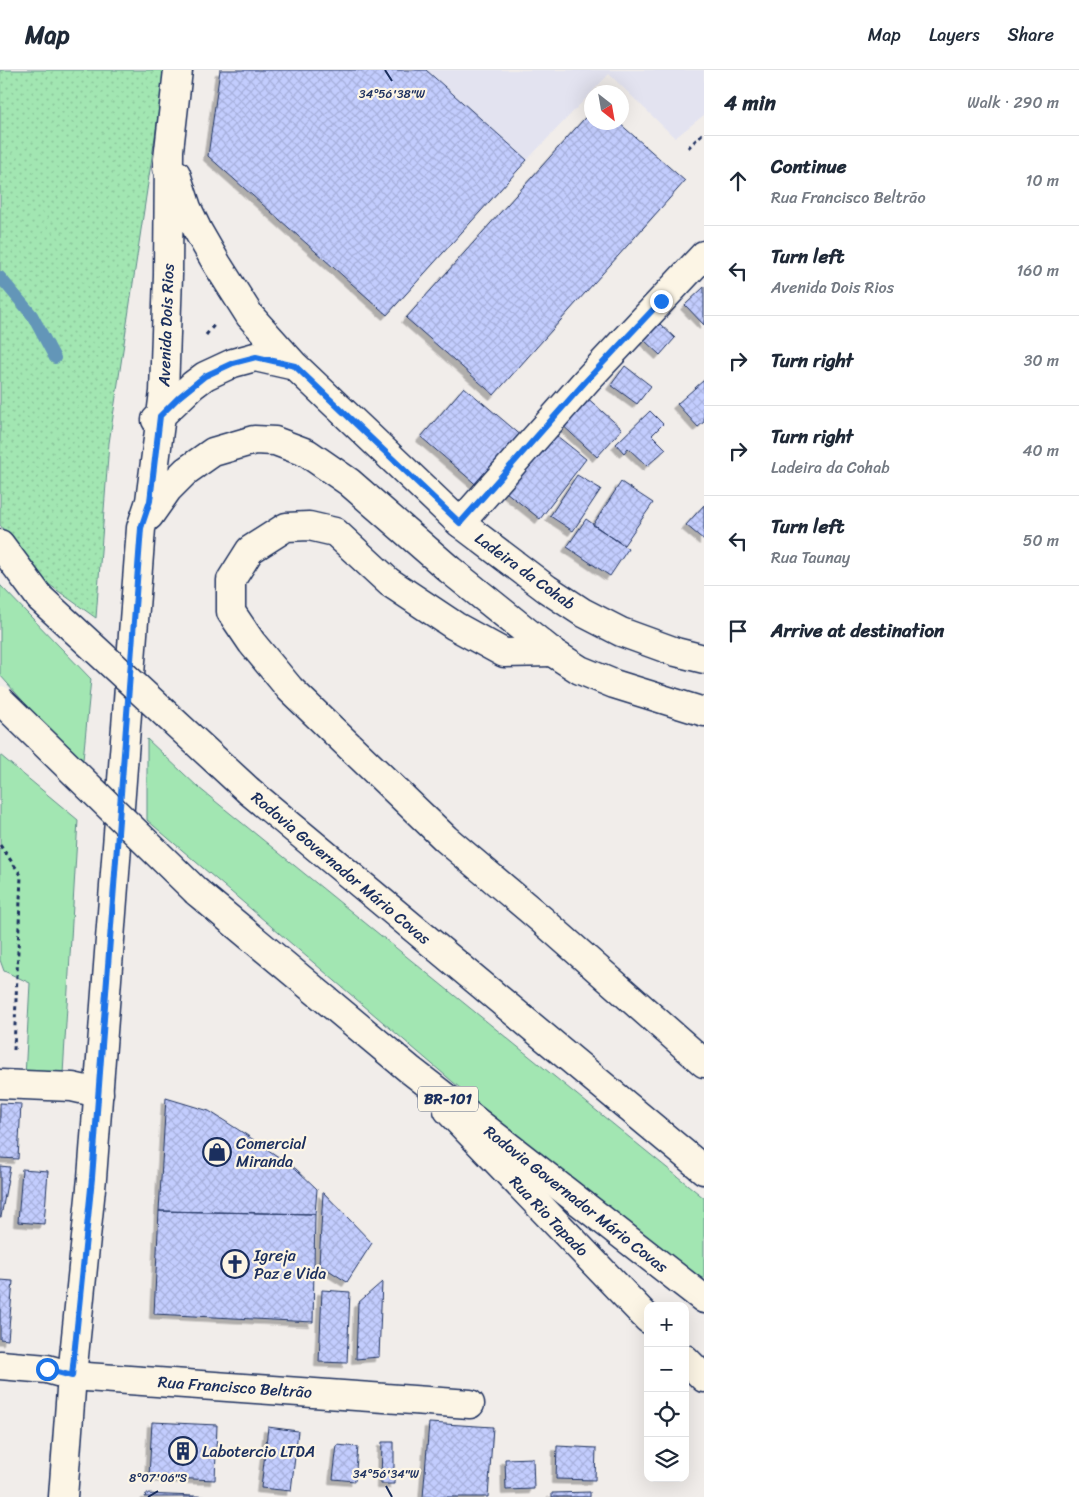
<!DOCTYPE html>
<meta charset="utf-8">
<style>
:root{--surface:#fff;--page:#f6f6f7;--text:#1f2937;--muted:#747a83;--line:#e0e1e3}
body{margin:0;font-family:Sriracha,sans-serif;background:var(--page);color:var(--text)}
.controls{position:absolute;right:15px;bottom:15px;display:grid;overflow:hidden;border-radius:10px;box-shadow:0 5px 20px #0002}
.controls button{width:45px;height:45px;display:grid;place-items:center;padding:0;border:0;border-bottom:1px solid var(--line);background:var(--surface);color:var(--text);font:25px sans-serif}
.compass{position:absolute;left:584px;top:15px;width:45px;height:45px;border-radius:50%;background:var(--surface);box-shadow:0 5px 20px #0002;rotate:149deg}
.stop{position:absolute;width:15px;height:15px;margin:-11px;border:4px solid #1a73e8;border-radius:50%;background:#fff}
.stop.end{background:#1a73e8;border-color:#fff;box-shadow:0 1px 5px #0008}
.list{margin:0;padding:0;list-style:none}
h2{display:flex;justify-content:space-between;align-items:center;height:65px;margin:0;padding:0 20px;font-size:21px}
h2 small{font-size:16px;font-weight:400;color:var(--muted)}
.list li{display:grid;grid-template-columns:32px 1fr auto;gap:15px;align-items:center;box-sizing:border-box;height:90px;padding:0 20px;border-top:1px solid var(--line)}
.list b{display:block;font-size:19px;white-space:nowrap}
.list p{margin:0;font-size:16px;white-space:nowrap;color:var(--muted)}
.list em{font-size:16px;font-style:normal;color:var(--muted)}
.icon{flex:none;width:28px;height:28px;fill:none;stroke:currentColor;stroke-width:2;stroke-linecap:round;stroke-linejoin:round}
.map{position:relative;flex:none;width:704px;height:1427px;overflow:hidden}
header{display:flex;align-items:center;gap:30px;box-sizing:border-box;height:70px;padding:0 25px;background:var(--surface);border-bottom:1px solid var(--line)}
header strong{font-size:24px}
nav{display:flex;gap:28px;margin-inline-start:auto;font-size:18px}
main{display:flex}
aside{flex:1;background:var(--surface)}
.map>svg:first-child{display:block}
.built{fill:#e3e3f0}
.grass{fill:#a2e6b2;stroke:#5e8a88}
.park{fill:url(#park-dots);stroke:#5e8a88}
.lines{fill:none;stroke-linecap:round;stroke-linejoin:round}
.stream{stroke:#6396b8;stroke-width:12}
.building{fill:url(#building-cross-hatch);stroke:#1b2f5e;filter:url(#shadow)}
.minor-casing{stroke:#1b2f5e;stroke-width:31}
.secondary-casing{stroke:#1b2f5e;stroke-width:31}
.trunk-casing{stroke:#1b2f5e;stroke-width:31}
.path{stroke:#1b2f5e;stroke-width:3;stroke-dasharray:4 4;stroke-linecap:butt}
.minor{stroke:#fcf5e5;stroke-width:28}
.secondary{stroke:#fcf5e5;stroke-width:28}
.trunk{stroke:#fcf5e5;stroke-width:28}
.trunk-bridge-casing{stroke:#1b2f5e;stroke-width:31;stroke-linecap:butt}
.trunk-bridge{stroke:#fcf5e5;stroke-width:28}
.route{stroke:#1a73e8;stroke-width:6}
.ticks{fill:none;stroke:#1b2f5e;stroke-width:2}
.labels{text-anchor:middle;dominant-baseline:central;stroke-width:4.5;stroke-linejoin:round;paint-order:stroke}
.shield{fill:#fcf5e5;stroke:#5e6a86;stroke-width:1}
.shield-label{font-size:15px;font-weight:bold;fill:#1b2f5e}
.street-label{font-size:16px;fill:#1b2f5e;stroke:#fcf5e5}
.poi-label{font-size:16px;fill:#1b2f5e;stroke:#fcf5e5;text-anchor:start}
.ticks-label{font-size:12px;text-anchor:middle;fill:#1b2f5e;stroke:#fcf5e5;stroke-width:4.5;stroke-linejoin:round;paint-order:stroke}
</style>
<header>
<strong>Map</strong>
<nav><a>Map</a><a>Layers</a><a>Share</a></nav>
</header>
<main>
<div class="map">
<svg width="704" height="1427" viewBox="0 0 704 1427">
<defs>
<pattern id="park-dots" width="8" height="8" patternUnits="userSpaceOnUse" patternTransform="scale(1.25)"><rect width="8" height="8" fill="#a2e6b2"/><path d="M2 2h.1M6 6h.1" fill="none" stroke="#8bc69c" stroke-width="1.8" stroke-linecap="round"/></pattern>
<pattern id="building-cross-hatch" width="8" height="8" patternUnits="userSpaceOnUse" patternTransform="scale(1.25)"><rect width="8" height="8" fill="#c3cdfe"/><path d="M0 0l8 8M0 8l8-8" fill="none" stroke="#a7b0dc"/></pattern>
<filter id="shadow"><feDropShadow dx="-4.5" dy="4.5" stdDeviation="0" flood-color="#0004"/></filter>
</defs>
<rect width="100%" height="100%" fill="#f1edea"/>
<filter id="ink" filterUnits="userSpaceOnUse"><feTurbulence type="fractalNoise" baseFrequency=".02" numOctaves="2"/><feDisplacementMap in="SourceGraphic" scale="10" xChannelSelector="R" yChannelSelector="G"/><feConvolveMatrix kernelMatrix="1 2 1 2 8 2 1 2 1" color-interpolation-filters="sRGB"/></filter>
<g filter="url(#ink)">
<path class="built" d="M 426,0 L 704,0 L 704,45 L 675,68 L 609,4 L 527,90 Z"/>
<path class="grass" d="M 0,515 L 91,609 L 83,690 L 37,647 L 0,605 Z
M 147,669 L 199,718 L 704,1128 L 704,1210 L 597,1130 L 481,1036 L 147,750 Z
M 0,685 L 78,750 L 63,1004 L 25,1007 L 30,913 L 4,901 L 0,890 Z"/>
<path class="park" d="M 0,0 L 165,0 L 109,373 L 96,548 L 40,508 L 0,455 Z"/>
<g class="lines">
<path class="stream" d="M 0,207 L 32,245 L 55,288"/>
</g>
<path class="building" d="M 220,0 L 426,0 L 527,90 L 387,245 L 208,86 Z
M 592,40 L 592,52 L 618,52 L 685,111 L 494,325 L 406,248 Z
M 704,217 L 704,255 L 685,235 Z
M 660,254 L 675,268 L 660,285 L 644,270 Z
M 625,296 L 651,316 L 637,334 L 611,315 Z
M 704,310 L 704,352 L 698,357 L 677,334 Z
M 464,317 L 523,367 L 480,418 L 421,367 Z
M 584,325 L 622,359 L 597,387 L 559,352 Z
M 650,341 L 663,354 L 652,365 L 666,379 L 647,396 L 628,378 L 624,383 L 616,374 Z
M 552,362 L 586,389 L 540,449 L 506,422 Z
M 577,405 L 601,419 L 573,461 L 550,446 Z
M 621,412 L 653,433 L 624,475 L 593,455 Z
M 704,435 L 704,470 L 686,455 Z
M 586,449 L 628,479 L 610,506 L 567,477 Z
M 166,1028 L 209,1041 L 245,1064 L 296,1099 L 317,1119 L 315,1144 L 159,1141 Z
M 0,1033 L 21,1034 L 18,1089 L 0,1088 Z
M 0,1096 L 10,1097 L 1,1147 L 0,1147 Z
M 22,1099 L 48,1101 L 44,1154 L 18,1152 Z
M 323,1122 L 372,1173 L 347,1212 L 319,1194 Z
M 159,1141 L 315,1144 L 313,1252 L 154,1244 Z
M 0,1210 L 13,1211 L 8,1270 L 0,1269 Z
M 382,1212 L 379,1287 L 356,1289 L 358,1233 Z
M 322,1220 L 350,1222 L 347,1293 L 319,1292 Z
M 152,1352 L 217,1355 L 215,1410 L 149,1407 Z
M 429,1353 L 493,1357 L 488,1427 L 423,1427 Z
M 268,1357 L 298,1361 L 291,1421 L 261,1418 Z
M 382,1372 L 394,1372 L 394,1414 L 381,1414 Z
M 337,1375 L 358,1377 L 355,1411 L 333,1409 Z
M 557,1376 L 596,1378 L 595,1410 L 556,1409 Z
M 533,1388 L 534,1419 L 506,1420 L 505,1389 Z
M 590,1422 L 590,1427 L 552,1427 L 552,1423 Z
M 146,1424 L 217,1427 L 145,1427 Z"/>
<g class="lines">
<defs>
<path id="minor" d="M 460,453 L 586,311 L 704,185
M 0,1014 L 72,1017 L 99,1023
M 0,1295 L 47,1299 L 72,1306 L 470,1334"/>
<path id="secondary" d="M 167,98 L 178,0
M 176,104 L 187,138 L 198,161 L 217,194 L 250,246 L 295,296 L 460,453 L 547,519 L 582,542 L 621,562 L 676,582 L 704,589
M 156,350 L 193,315 L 205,306 L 233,293 L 255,287 L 295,296
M 149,446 L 168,419 L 186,401 L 213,382 L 254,370 L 275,371 L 307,383 L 349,412 L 450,500 L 552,582 L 580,600 L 614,614 L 704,642
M 448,1040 L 648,1249
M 685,1289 L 704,1308
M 63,1427 L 72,1306 L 92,1108 L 141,458 L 150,431 L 164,322 L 168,205 L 169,81"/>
<path id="trunk" d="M 0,474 L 40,528
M 552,582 L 504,583 L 455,556 L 389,512 L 335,462 L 309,456 L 286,457 L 250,480 L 231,510 L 231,542 L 252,573 L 290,619 L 446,769 L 542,850 L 704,993
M 249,721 L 704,1100
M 197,822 L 409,999 L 704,1229"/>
</defs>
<use href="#minor" class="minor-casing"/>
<use href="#secondary" class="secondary-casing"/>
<use href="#trunk" class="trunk-casing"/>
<path class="path" d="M 688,78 L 704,62
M 206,265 L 215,254
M 0,775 L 21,805 L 14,980"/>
<use href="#minor" class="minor"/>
<use href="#secondary" class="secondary"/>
<use href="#trunk" class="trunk"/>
<defs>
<path id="trunk-bridge" d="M 40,528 L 249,721
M 0,630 L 197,822"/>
</defs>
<use href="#trunk-bridge" class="trunk-bridge-casing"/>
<use href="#trunk-bridge" class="trunk-bridge"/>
</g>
</g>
<g class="lines" filter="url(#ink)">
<path class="route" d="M 47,1299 L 72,1306 L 92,1108 L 141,458 L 150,431 L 160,346 L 179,327 L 205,306 L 233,293 L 256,287 L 295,296 L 460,453 L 586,311 L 661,231"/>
</g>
<path class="ticks" d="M 385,0 L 392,11M 386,1416 L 392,1427M 148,1427 L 158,1421"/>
<defs>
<symbol id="shop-ring" viewBox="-11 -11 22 22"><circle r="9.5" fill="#fcf5e5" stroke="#1b2f5e" stroke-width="1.5"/><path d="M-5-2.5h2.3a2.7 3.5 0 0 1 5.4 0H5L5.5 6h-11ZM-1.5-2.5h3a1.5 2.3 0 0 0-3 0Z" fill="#1b2f5e"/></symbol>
<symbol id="church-ring" viewBox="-11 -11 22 22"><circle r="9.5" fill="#fcf5e5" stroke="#1b2f5e" stroke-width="1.5"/><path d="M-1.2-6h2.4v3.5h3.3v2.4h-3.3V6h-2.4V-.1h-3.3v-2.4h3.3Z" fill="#1b2f5e"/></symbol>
<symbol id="building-ring" viewBox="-11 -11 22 22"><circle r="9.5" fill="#fcf5e5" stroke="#1b2f5e" stroke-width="1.5"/><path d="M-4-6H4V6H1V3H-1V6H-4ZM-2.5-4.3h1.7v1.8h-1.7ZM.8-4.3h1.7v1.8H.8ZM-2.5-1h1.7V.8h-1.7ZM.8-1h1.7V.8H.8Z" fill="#1b2f5e"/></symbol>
</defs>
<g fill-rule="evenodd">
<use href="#shop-ring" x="201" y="1066" width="32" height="32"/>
<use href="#church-ring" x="219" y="1178" width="32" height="32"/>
<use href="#building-ring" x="167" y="1365" width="32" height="32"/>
</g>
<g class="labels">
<rect class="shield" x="418" y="1016.5" width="60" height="25" rx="4"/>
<g class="shield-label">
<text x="448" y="1029">BR-101</text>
</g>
<g class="street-label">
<text transform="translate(166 255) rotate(-88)">Avenida Dois Rios</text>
<text transform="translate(525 501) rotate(36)">Ladeira da Cohab</text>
<text transform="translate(341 798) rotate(40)">Rodovia Governador Mário Covas</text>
<text transform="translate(576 1129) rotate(38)">Rodovia Governador Mário Covas</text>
<text transform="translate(549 1146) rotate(46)">Rua Rio Tapado</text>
<text transform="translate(235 1317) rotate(4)">Rua Francisco Beltrão</text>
</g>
<g class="poi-label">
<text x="236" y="1073">Comercial<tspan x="236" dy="18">Miranda</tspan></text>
<text x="254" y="1185">Igreja<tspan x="254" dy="18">Paz e Vida</tspan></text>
<text x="202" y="1381">Labotercio LTDA</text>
</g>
</g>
<g class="ticks-label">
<text x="392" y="28">34°56'38"W</text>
<text x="386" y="1408">34°56'34"W</text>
<text x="158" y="1412">8°07'06"S</text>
</g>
</svg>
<div class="controls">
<button>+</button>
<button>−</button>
<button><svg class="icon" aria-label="locate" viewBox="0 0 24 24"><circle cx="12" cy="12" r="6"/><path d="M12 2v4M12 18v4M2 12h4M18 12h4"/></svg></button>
<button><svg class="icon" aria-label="layers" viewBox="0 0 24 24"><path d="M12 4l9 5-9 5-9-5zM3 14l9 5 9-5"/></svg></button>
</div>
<svg class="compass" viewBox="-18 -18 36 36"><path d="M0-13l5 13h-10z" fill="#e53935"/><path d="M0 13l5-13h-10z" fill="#747a83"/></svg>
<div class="stop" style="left:47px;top:1299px"></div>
<div class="stop end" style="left:661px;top:231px"></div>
</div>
<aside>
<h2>4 min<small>Walk · 290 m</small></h2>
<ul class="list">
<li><svg class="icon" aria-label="ahead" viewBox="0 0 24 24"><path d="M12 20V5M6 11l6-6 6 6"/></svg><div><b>Continue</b><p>Rua Francisco Beltrão</p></div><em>10 m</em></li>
<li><svg class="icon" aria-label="left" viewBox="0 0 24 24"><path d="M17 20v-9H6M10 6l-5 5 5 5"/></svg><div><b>Turn left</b><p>Avenida Dois Rios</p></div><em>160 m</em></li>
<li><svg class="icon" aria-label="right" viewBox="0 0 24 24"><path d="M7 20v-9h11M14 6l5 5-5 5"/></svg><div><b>Turn right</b></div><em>30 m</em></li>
<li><svg class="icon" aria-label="right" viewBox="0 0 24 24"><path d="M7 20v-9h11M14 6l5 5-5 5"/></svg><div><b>Turn right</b><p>Ladeira da Cohab</p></div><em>40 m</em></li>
<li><svg class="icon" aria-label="left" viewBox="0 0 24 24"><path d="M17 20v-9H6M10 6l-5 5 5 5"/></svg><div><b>Turn left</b><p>Rua Taunay</p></div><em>50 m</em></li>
<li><svg class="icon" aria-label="arrive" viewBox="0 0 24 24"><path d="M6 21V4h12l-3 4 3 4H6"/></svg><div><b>Arrive at destination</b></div></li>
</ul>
</aside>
</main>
